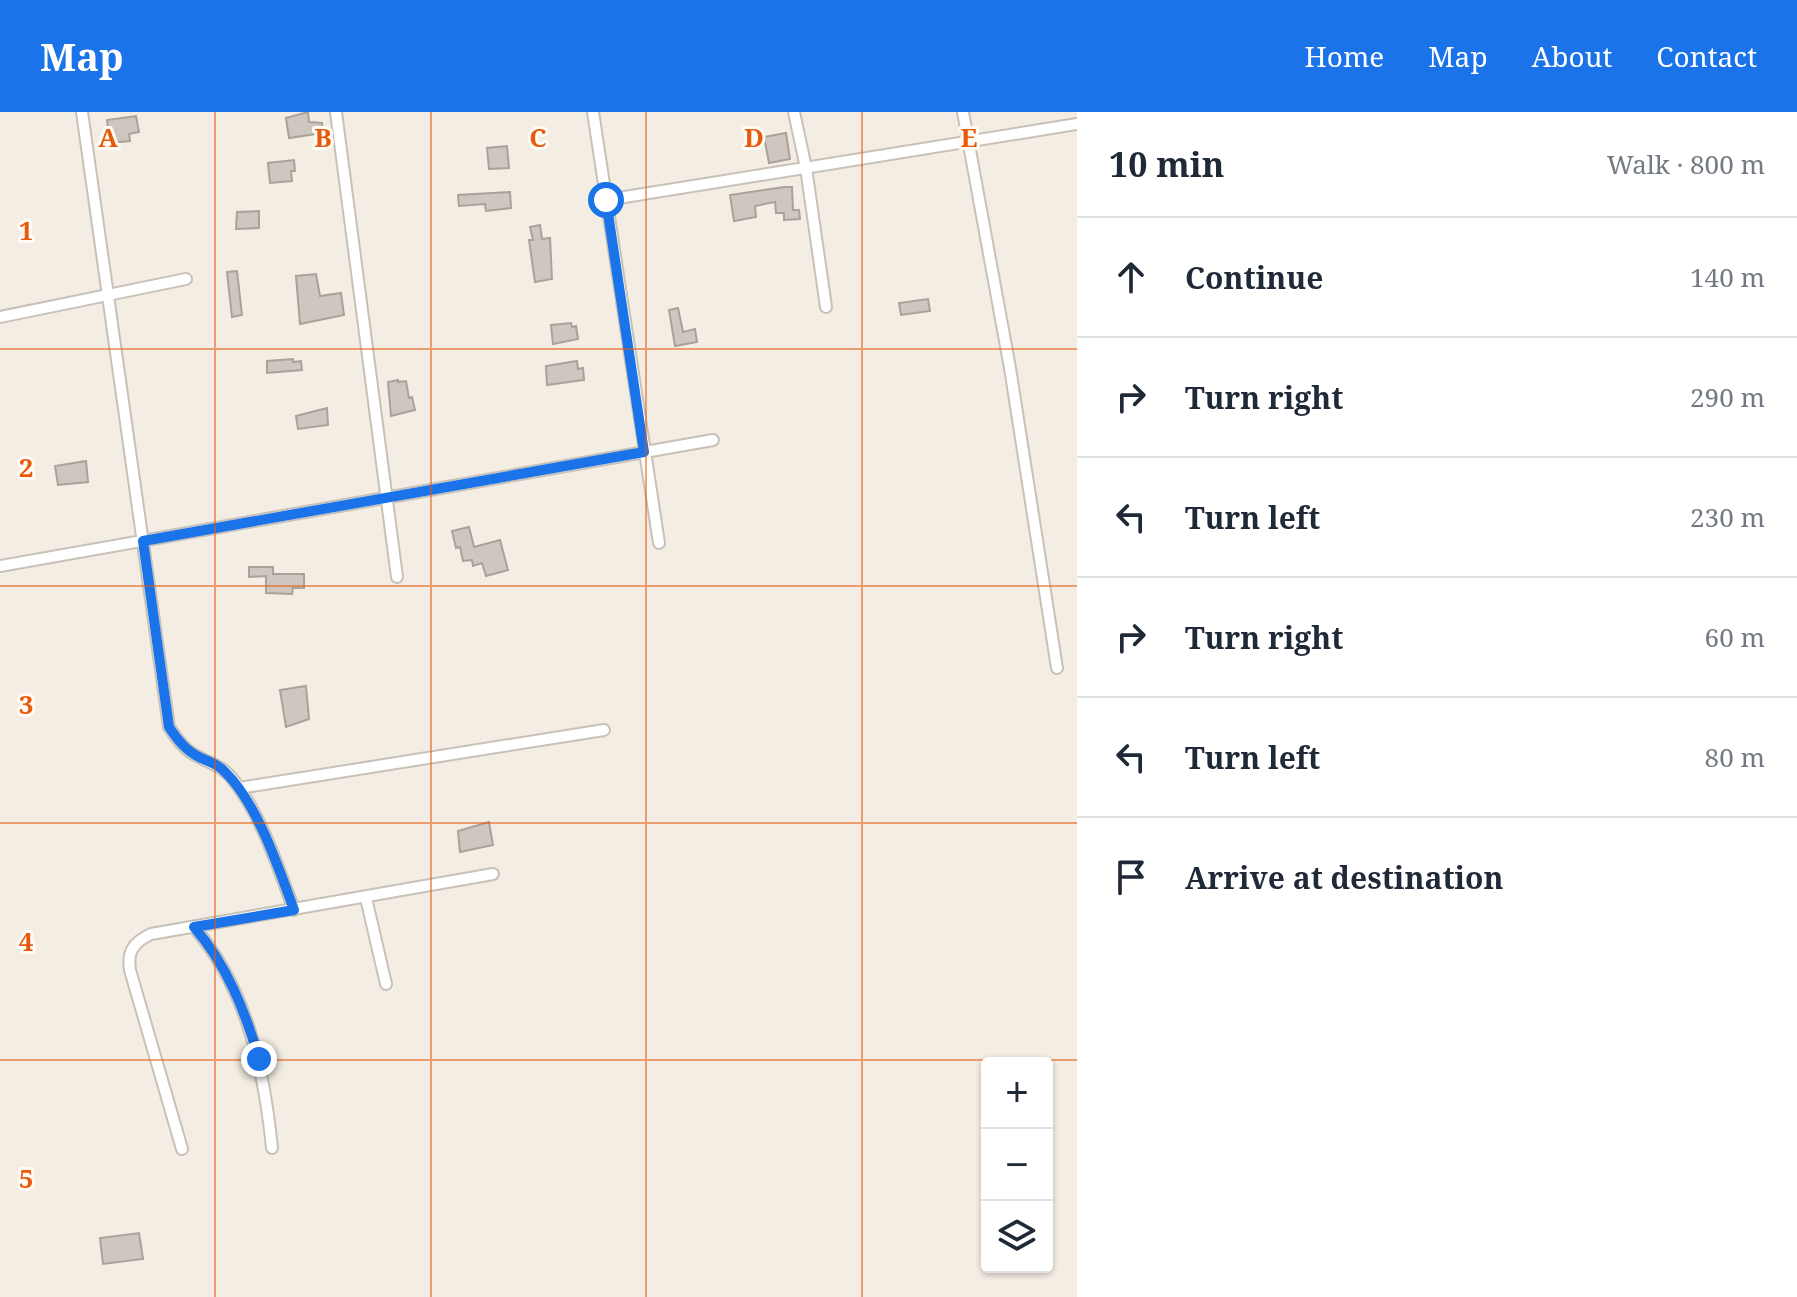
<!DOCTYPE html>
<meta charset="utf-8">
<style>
:root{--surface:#fff;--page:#f2f2f3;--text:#1f2937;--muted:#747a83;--line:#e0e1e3;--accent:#1a73e8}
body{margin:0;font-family:"Noto Serif",serif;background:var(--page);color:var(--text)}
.controls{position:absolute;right:24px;bottom:24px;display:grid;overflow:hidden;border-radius:8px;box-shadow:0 2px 6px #0004}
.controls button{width:72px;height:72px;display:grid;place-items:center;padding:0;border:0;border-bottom:2px solid var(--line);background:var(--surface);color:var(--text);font:40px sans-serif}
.stop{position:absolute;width:24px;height:24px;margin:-18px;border:6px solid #1a73e8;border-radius:50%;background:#fff}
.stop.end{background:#1a73e8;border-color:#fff;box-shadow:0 2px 8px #0008}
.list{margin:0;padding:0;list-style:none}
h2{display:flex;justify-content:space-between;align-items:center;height:104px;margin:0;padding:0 32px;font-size:34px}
h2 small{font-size:26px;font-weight:400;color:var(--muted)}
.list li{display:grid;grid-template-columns:52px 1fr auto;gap:24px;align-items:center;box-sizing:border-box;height:120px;padding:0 32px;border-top:2px solid var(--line)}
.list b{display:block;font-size:30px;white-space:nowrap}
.list em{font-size:26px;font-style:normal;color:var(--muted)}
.icon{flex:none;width:44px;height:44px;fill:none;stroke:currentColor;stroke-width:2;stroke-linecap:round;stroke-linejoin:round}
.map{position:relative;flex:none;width:1077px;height:1185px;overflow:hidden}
header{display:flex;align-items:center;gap:48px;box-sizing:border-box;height:112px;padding:0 40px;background:var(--accent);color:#fff}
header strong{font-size:38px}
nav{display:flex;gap:44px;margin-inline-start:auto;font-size:28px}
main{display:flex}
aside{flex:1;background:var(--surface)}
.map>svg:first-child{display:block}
.building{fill:#cfc7bf;stroke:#aaa29a;stroke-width:2}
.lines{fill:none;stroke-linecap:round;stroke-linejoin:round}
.street-casing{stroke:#c7c1b8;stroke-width:14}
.street{stroke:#fff;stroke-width:10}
.route{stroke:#1a73e8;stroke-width:10}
.grid{fill:none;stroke:#e8590c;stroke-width:2;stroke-opacity:0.55}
.grid-label{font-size:26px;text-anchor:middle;font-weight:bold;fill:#e8590c;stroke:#fffbf5;stroke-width:6;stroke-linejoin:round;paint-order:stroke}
</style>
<header>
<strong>Map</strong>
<nav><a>Home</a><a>Map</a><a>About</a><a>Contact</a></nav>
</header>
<main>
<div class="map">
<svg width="1077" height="1185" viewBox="0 0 1077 1185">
<rect width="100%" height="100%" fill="#f4ede4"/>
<path class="building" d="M 308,0 L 309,10 L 322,11 L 323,21 L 289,26 L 286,6 Z
M 136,4 L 139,20 L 129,22 L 130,29 L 110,31 L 107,8 Z
M 786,21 L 790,47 L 769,51 L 764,25 Z
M 507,34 L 509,56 L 489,57 L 487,36 Z
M 294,48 L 295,59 L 291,59 L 292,69 L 270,71 L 268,51 Z
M 784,75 L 792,75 L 793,98 L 799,98 L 800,107 L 784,108 L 784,101 L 776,101 L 775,90 L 755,94 L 756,105 L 734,109 L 730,83 Z
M 510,80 L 511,96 L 486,99 L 485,92 L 459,94 L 458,83 Z
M 259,99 L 259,116 L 236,117 L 237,100 Z
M 540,113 L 542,127 L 550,126 L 552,167 L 535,170 L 529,128 L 533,128 L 530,115 Z
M 237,159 L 242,203 L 232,205 L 227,160 Z
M 316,162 L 320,184 L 341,181 L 344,203 L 300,212 L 296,164 Z
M 928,187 L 930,199 L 901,203 L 899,191 Z
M 678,196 L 683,220 L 695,217 L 697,230 L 675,234 L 669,198 Z
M 571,211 L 572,215 L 576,214 L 578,227 L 553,232 L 551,213 Z
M 293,247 L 293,250 L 301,249 L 302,258 L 267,261 L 267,249 Z
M 577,249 L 578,257 L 583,256 L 584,268 L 547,273 L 546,254 Z
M 398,268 L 398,270 L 406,269 L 409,286 L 412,285 L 415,298 L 391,304 L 388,270 Z
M 327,296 L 328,313 L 298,317 L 296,304 Z
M 86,349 L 88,370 L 58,373 L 55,354 Z
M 469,415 L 474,435 L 500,428 L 508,458 L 486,464 L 482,451 L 473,454 L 472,448 L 463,449 L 460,435 L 456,436 L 452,419 Z
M 249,455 L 273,455 L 273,462 L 304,462 L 304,476 L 293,476 L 292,482 L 266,481 L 266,464 L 249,465 Z
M 306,574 L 309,607 L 286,615 L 280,578 Z
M 489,710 L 493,733 L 460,740 L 458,719 Z
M 139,1121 L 143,1147 L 103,1152 L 100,1126 Z"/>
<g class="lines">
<defs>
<path id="street" d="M 82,0 L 169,615 C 177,627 185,639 199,645 C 211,652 220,653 230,664 C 260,699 278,755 294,798
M 336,0 L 397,465
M 593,0 L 659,431
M 794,0 L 806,56 L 826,195
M 963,0 L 1010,256 L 1057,556
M 606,88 L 1077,12
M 0,205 L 186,167
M 0,454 L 713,328
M 239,676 L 604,618
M 366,786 L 386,872
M 194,815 C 247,877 264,957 272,1036
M 182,1037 L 130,858 C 127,839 134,830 151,822 L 493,762"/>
</defs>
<use href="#street" class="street-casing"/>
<use href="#street" class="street"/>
</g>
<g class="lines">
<path class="route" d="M 259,947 C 245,899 227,853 194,815 L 294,798 C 279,757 257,691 225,660 C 217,651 209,650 199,645 C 185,638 177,627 169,615 L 143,429 L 644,340 L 606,88"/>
</g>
<path class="grid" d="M 215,0 L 215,1185M 431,0 L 431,1185M 646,0 L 646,1185M 862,0 L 862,1185M 0,237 L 1077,237M 0,474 L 1077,474M 0,711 L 1077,711M 0,948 L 1077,948"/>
<g class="grid-label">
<text x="108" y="35">A</text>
<text x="323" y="35">B</text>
<text x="538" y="35">C</text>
<text x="754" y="35">D</text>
<text x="969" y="35">E</text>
<text x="26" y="128">1</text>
<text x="26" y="365">2</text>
<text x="26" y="602">3</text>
<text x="26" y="839">4</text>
<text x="26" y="1076">5</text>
</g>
</svg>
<div class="controls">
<button>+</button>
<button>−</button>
<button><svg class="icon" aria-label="layers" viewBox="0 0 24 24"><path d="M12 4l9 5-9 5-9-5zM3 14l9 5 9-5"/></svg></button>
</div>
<div class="stop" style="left:606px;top:88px"></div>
<div class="stop end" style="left:259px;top:947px"></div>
</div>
<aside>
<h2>10 min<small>Walk · 800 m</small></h2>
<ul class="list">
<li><svg class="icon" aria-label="ahead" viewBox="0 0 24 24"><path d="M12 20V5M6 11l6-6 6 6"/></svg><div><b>Continue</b></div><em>140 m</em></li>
<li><svg class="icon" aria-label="right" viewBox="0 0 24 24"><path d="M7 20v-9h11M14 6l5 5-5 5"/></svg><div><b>Turn right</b></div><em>290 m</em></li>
<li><svg class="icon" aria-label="left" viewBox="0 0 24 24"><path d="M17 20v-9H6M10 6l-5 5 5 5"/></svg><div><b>Turn left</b></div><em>230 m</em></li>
<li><svg class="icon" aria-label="right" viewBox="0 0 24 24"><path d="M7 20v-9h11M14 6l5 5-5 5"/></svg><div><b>Turn right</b></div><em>60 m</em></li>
<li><svg class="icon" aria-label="left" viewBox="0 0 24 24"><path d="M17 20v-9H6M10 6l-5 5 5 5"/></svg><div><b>Turn left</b></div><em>80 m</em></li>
<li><svg class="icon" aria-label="arrive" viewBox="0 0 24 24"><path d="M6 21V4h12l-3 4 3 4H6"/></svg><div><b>Arrive at destination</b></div></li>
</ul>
</aside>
</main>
